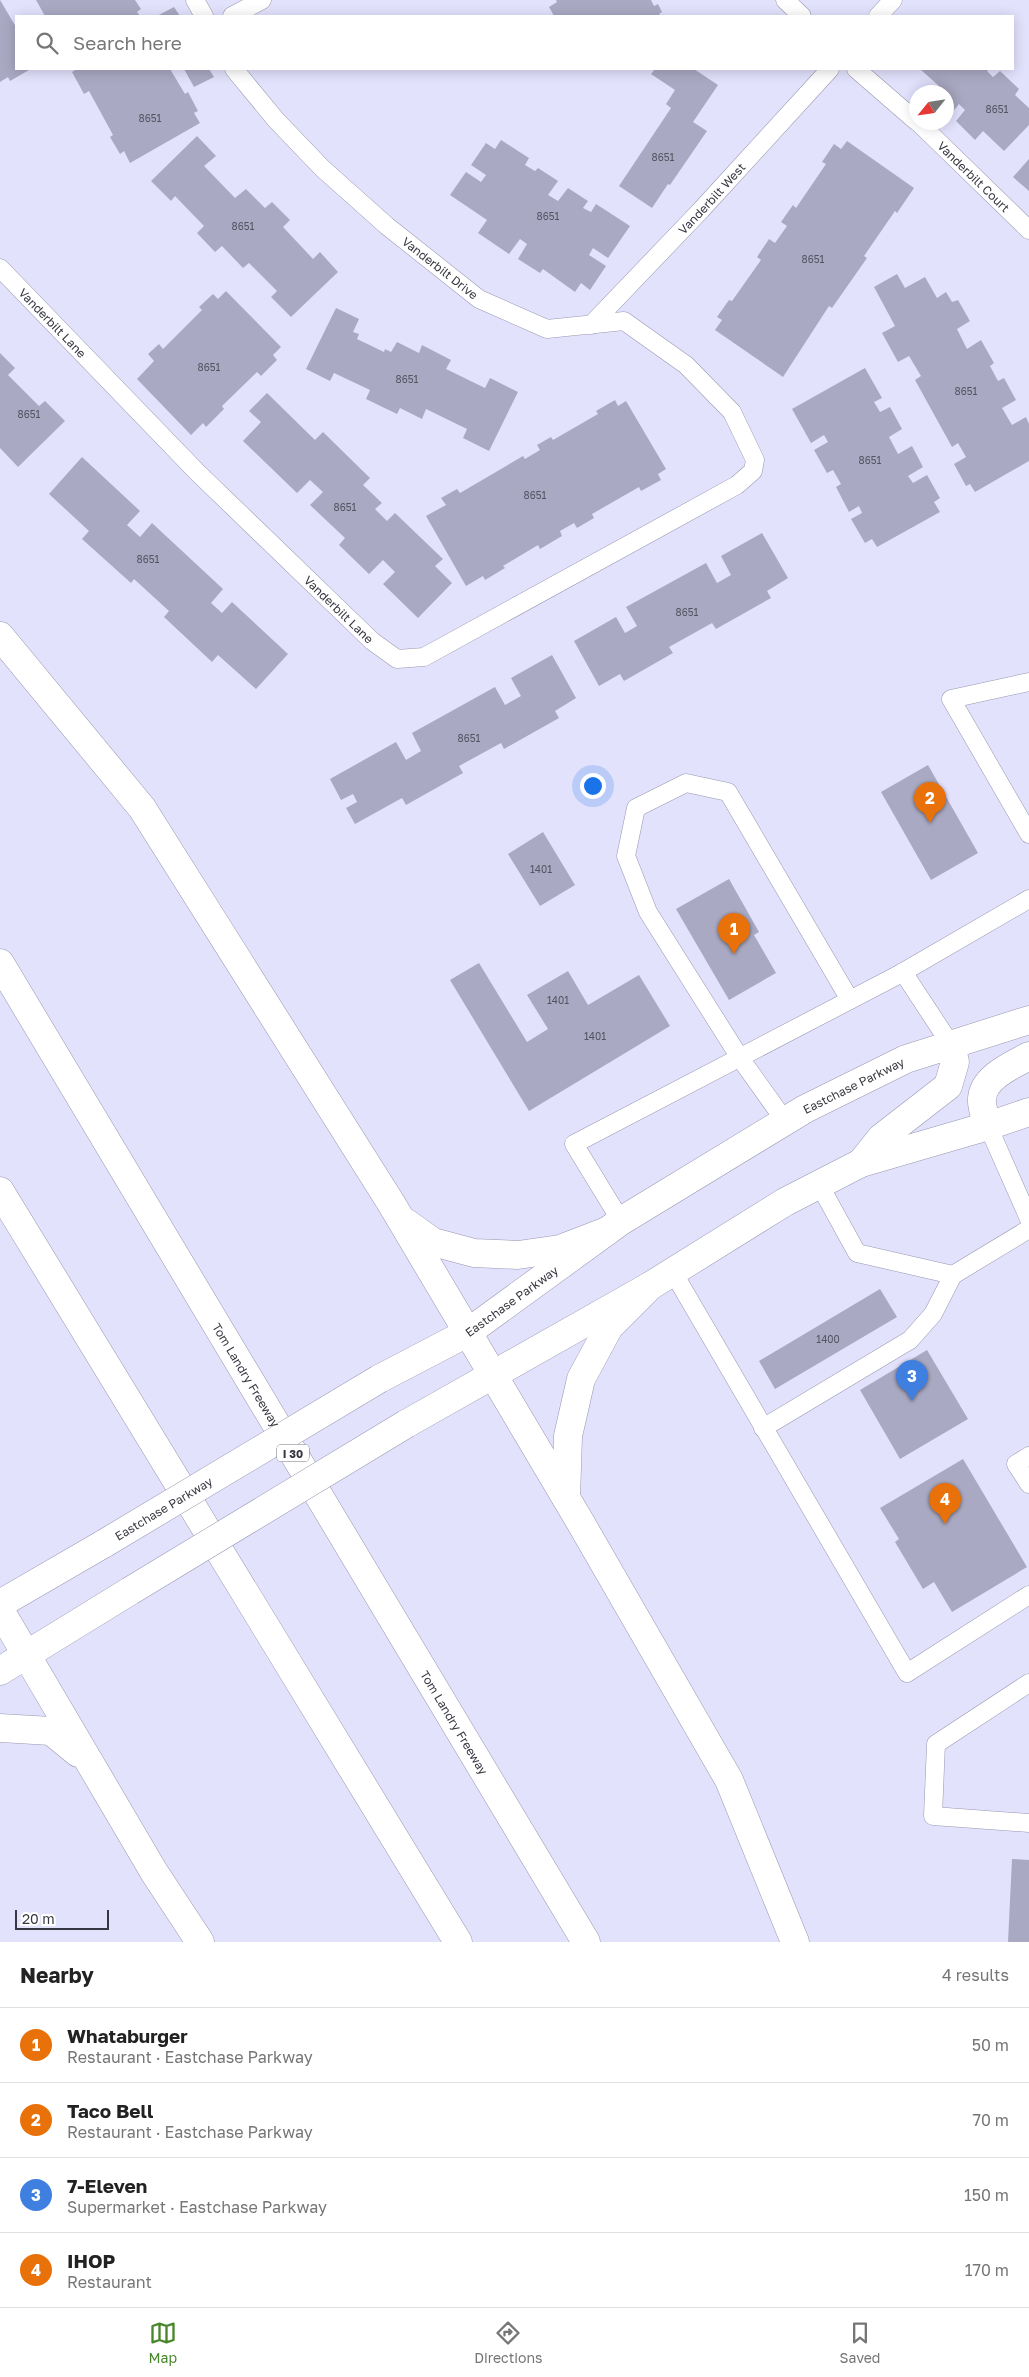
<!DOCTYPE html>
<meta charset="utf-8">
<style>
:root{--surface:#fff;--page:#f2f2f2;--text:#222;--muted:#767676;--line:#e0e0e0;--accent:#478729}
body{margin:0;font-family:"Golos Text",sans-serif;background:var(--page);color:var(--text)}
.compass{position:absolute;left:909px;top:85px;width:45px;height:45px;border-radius:50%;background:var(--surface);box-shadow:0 2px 12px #0003;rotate:240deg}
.scale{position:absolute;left:15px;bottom:12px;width:94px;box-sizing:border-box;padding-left:5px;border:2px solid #373741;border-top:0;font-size:14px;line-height:18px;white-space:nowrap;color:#373741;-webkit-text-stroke:4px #fff;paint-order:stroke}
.you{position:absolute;left:592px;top:785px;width:18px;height:18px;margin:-12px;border:4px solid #fff;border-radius:50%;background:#1a73e8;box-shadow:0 0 0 8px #1a73e833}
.badge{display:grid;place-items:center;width:32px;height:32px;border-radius:50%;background:var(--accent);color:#fff;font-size:16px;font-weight:700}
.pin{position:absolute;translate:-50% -41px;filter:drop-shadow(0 1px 2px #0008)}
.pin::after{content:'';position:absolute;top:26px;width:18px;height:15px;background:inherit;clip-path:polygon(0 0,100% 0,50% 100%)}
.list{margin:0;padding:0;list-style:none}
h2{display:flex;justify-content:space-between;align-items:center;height:65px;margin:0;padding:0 20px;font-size:21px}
h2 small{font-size:16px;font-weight:400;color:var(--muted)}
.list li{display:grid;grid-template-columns:32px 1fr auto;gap:15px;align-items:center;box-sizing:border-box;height:75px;padding:0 20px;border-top:1px solid var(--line)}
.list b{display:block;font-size:19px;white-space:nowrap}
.list p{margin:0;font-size:16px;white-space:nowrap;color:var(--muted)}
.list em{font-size:16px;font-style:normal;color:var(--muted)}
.icon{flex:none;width:28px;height:28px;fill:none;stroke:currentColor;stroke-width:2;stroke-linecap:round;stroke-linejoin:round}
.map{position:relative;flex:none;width:1029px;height:1942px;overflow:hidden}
.search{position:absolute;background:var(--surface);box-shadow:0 2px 12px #0003;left:15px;right:15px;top:15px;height:55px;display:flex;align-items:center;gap:12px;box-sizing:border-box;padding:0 18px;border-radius:0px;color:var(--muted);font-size:19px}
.sheet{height:365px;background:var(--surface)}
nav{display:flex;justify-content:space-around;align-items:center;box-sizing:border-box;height:70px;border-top:1px solid var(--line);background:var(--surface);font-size:14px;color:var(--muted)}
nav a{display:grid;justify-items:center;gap:2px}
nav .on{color:var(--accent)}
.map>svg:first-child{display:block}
.building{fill:#aaa9c3}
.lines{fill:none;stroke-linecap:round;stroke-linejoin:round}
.service-casing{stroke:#9897b0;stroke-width:19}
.secondary-casing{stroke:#9897b0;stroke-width:29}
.motorway-casing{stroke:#9897b0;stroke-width:29}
.service{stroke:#fff;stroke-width:18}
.secondary{stroke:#fff;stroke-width:28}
.motorway{stroke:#fff;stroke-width:28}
.secondary-bridge-casing{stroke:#9897b0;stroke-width:29;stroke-linecap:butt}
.secondary-bridge{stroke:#fff;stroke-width:28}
.labels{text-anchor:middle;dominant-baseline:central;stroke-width:4;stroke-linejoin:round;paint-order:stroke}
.number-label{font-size:10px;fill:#545462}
.shield{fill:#fff;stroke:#73737a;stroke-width:1}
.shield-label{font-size:11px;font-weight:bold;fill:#373741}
.street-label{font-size:12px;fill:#373741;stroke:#fff}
</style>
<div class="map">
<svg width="1029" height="1942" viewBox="0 0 1029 1942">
<rect width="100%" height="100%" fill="#e3e2fd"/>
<path class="building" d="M 0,0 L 16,27 L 16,69 L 29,70 L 10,81 L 8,77 L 0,82 Z
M 36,0 L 135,0 L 141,9 L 137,12 L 140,16 L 45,16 Z
M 556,0 L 651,0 L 654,6 L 658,4 L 662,12 L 659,14 L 661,16 L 554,16 L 549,7 L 557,2 Z
M 174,7 L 180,16 L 157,16 Z
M 77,69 L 170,69 L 185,94 L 188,92 L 198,111 L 194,113 L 200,123 L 130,163 L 124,151 L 120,154 L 110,137 L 113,135 L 89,91 L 84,94 L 72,72 Z
M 184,69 L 209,69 L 214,77 L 194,87 Z
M 655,69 L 694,69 L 718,85 L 693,122 L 707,131 L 670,185 L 668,184 L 652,208 L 619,186 L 671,108 L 666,104 L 675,90 L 651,74 Z
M 920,69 L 989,69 L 987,71 L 993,77 L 1000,71 L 1019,89 L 1015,95 L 1029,108 L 1029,125 L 1004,151 L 983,131 L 975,140 L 956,121 L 965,110 L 959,104 L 950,115 L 946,112 L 946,92 L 933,92 L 939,86 Z
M 197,136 L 216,156 L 204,166 L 235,198 L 246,189 L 265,208 L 272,202 L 290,220 L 283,227 L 313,259 L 320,252 L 338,272 L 291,317 L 271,297 L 277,291 L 249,263 L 243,268 L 222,246 L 215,252 L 197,233 L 204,226 L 175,196 L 171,201 L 151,181 Z
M 501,140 L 529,158 L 525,165 L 535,171 L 538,168 L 558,181 L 548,195 L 558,201 L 568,188 L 588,201 L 583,208 L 591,212 L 596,204 L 630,226 L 608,258 L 593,248 L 589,255 L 606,266 L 590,290 L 581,283 L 575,292 L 543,269 L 540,273 L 518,259 L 527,244 L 520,239 L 509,254 L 478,233 L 487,220 L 450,195 L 466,172 L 481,182 L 486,175 L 471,165 L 486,143 L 495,149 Z
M 847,141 L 914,188 L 897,213 L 895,211 L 864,256 L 867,258 L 832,308 L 829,306 L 783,377 L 715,330 L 722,320 L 717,317 L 729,300 L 732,301 L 761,260 L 757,257 L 769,239 L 775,243 L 787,226 L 781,222 L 793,205 L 796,208 L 826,164 L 822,162 L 834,144 L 841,149 Z
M 1029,159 L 1029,191 L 1013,177 Z
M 897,274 L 905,288 L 925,277 L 937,298 L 946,292 L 952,302 L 958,300 L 970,321 L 957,329 L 967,349 L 981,340 L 994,363 L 990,366 L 998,381 L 1004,378 L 1016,400 L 1002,408 L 1012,425 L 1026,417 L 1029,424 L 1029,461 L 975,492 L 970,484 L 966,486 L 954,464 L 966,457 L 958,443 L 952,447 L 915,380 L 921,376 L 909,356 L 898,362 L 882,333 L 895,326 L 874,287 Z
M 226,291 L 281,347 L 273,355 L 277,360 L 261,376 L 257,372 L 222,406 L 224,409 L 206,427 L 203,423 L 191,435 L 137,379 L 154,361 L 148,354 L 159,344 L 163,349 L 202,310 L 199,307 L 213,294 L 218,299 Z
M 336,308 L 359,319 L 353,332 L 359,334 L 357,339 L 384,352 L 385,349 L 391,352 L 397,342 L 419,353 L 422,345 L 451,360 L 446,369 L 485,388 L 490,378 L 518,392 L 489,451 L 463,438 L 467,429 L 426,409 L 422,419 L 400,408 L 397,414 L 366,399 L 370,390 L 334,373 L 330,381 L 306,369 Z
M 0,353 L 15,368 L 8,375 L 39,406 L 45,401 L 65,421 L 18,467 L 0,448 Z
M 865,368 L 882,398 L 874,402 L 880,412 L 890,407 L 902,429 L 889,437 L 898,454 L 912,446 L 923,467 L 908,476 L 913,483 L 927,475 L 940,498 L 934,502 L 940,512 L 877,547 L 872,539 L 865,543 L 851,519 L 862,513 L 859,506 L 849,512 L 836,487 L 841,484 L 833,470 L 827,473 L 814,450 L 828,442 L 824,435 L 811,443 L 792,409 Z
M 267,393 L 315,440 L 323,432 L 370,478 L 363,485 L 382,503 L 375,509 L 387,521 L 395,513 L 443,559 L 435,566 L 452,583 L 418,618 L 383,584 L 395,572 L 383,560 L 369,574 L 339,545 L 345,538 L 310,505 L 323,492 L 310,480 L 297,493 L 243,441 L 261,422 L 249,411 Z
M 615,400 L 618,406 L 626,401 L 666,469 L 658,474 L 661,480 L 641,491 L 639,487 L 592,514 L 594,518 L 577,528 L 574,523 L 560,531 L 562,536 L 540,549 L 538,545 L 503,566 L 505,568 L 485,580 L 483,576 L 466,586 L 426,516 L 446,505 L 441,498 L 457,489 L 460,493 L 523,456 L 525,459 L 540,450 L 537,445 L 551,437 L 553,440 L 598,414 L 596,411 Z
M 82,457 L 140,511 L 127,525 L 140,537 L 152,523 L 223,589 L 211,603 L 222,613 L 232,602 L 288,654 L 256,689 L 218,655 L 212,662 L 164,617 L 169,611 L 134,579 L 131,583 L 82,539 L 89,531 L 49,494 Z
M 762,533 L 788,578 L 767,591 L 771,598 L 716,629 L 712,623 L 669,647 L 673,653 L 624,681 L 620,674 L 599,686 L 574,641 L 616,617 L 625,633 L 637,626 L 626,607 L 706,563 L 717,583 L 731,575 L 721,556 Z
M 552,655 L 576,698 L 555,711 L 559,718 L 504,749 L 501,743 L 459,766 L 463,773 L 406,805 L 402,798 L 355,824 L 346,808 L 357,802 L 353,794 L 341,800 L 330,779 L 396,742 L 406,760 L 421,751 L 412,733 L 495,687 L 505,705 L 521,696 L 511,678 Z
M 928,765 L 978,853 L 931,880 L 881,792 Z
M 543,832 L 575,885 L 540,906 L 508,854 Z
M 729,879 L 759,932 L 754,935 L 776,973 L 729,1000 L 676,909 Z
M 479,963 L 527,1042 L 548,1029 L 527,995 L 568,971 L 588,1005 L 639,975 L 670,1026 L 529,1111 L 450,980 Z
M 880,1289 L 897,1317 L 775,1389 L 759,1361 Z
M 927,1350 L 968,1419 L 900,1459 L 860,1390 Z
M 963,1459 L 1027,1567 L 952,1612 L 934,1582 L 923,1589 L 895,1542 L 899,1539 L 880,1508 Z
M 1012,1859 L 1029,1860 L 1029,1942 L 1008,1942 Z"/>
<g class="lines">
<defs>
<g id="service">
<path d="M 195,0 L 204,16"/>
<path d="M 785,0 L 802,16"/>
<path d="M 232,16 L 262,0"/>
<path d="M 878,16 L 893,0"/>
<path d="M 856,69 L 916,121"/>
<path id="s1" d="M 918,122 L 1029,230"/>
<path id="s2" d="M 0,268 L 197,472 L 372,641 L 397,659 L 424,657 L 737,485 L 753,471 L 755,460 L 732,412 L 686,365 L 624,321 L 547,329 L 479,299 L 387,226 L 322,168 L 276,120 L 234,69"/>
<path id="s3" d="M 591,325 L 701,210 L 830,69"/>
<path d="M 1029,682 L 951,699 L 1029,834"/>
<path d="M 903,972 L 951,1045"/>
<path d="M 785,1121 L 740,1058 L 648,912 L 626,856 L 636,808 L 686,783 L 728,792 L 850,1000"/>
<path d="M 988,1126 L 1029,1219"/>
<path d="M 819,1184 L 857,1253 L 953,1275"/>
<path d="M 621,1221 L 574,1144 L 898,975 L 1029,899"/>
<path d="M 673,1272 L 907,1673 L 1029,1595"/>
<path d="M 763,1428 L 910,1340 L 933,1314 L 953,1275 L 1029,1229"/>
<path d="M 1029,1456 L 1016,1464 L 1029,1484"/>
<path d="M 1029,1683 L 936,1744 L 933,1816 L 1029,1823"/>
</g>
<g id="secondary">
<path d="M 988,1126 C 986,1118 981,1107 982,1099 C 983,1077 1013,1065 1029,1056"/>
<path d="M 861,1163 L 881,1138 L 948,1086 L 955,1062 L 951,1045"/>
<path id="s4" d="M 379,1379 L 467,1333 L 621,1221 L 805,1109 L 906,1059 L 1029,1020"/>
<path d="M 406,1424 L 650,1286 L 785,1202 L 861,1163 L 988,1126 L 1029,1112"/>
<path d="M 0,1604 L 105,1543"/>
<path d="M 0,1671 L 130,1591"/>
</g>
<g id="motorway">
<path d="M 0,636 L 142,808 L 391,1203 L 582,1525 L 729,1780 L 795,1942"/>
<path id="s5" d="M 0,963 L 586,1942"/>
<path d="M 0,1191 L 458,1942"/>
<path d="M 405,1222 L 433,1242 L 474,1253 L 518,1255 L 560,1249 L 607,1231"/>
<path d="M 566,1498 L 568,1436 L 581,1379 L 609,1327 L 650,1286"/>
<path d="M 0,1610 L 154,1872 L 200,1942"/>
<path d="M 0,1728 L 51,1731 L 78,1753"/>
</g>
</defs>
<use href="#service" class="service-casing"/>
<use href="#secondary" class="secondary-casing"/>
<use href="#motorway" class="motorway-casing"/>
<use href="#service" class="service"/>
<use href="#secondary" class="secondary"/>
<use href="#motorway" class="motorway"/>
<defs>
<g id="secondary-bridge">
<path id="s6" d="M 105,1543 L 379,1379"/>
<path d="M 130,1591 L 406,1424"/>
</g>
</defs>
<use href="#secondary-bridge" class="secondary-bridge-casing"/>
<use href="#secondary-bridge" class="secondary-bridge"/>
</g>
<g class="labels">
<g class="number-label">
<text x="997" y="109">8651</text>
<text x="150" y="118">8651</text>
<text x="663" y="157">8651</text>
<text x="548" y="216">8651</text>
<text x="243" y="226">8651</text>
<text x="813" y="259">8651</text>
<text x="209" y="367">8651</text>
<text x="407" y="379">8651</text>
<text x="966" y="391">8651</text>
<text x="29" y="414">8651</text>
<text x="870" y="460">8651</text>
<text x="535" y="495">8651</text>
<text x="345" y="507">8651</text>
<text x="148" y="559">8651</text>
<text x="687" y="612">8651</text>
<text x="469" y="738">8651</text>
<text x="541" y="869">1401</text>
<text x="558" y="1000">1401</text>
<text x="595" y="1036">1401</text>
<text x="828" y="1339">1400</text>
</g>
<rect class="shield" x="277" y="1444.5" width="32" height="17" rx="4"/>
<g class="shield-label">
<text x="293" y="1453">I 30</text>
</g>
<g class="street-label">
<text stroke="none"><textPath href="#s1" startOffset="78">Vanderbilt Court</textPath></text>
<text stroke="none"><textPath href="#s3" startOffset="175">Vanderbilt West</textPath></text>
<text transform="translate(440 268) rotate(38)">Vanderbilt Drive</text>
<text stroke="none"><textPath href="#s2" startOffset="76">Vanderbilt Lane</textPath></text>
<text stroke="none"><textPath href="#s2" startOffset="481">Vanderbilt Lane</textPath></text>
<text stroke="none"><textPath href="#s4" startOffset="559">Eastchase Parkway</textPath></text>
<text stroke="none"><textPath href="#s4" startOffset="154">Eastchase Parkway</textPath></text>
<text stroke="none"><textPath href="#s5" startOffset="480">Tom Landry Freeway</textPath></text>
<text stroke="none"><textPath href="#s6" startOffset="68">Eastchase Parkway</textPath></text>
<text stroke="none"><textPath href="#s5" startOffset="885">Tom Landry Freeway</textPath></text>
</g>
</g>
</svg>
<svg class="compass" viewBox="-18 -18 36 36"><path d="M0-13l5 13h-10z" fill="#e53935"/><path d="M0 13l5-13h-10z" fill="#767676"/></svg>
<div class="scale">20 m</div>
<div class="you"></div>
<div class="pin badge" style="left:734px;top:954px;background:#e8710a">1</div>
<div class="pin badge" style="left:930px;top:823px;background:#e8710a">2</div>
<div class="pin badge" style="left:912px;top:1401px;background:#3f7fe0">3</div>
<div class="pin badge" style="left:945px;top:1524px;background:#e8710a">4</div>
<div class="search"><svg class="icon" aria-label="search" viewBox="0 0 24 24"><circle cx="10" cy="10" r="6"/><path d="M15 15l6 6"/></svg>Search here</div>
</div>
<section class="sheet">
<h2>Nearby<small>4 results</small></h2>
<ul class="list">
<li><span class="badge" style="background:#e8710a">1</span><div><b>Whataburger</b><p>Restaurant · Eastchase Parkway</p></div><em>50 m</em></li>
<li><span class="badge" style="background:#e8710a">2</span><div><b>Taco Bell</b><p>Restaurant · Eastchase Parkway</p></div><em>70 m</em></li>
<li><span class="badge" style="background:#3f7fe0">3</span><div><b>7-Eleven</b><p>Supermarket · Eastchase Parkway</p></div><em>150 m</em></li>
<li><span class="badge" style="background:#e8710a">4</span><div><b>IHOP</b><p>Restaurant</p></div><em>170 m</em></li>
</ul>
</section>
<nav>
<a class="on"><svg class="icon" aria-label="map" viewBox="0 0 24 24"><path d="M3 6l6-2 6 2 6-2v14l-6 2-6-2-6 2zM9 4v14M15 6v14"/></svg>Map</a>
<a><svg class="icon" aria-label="directions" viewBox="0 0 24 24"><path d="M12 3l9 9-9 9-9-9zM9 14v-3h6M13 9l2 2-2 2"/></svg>Directions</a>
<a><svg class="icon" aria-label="saved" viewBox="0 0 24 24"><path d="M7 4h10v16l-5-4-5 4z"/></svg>Saved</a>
</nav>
